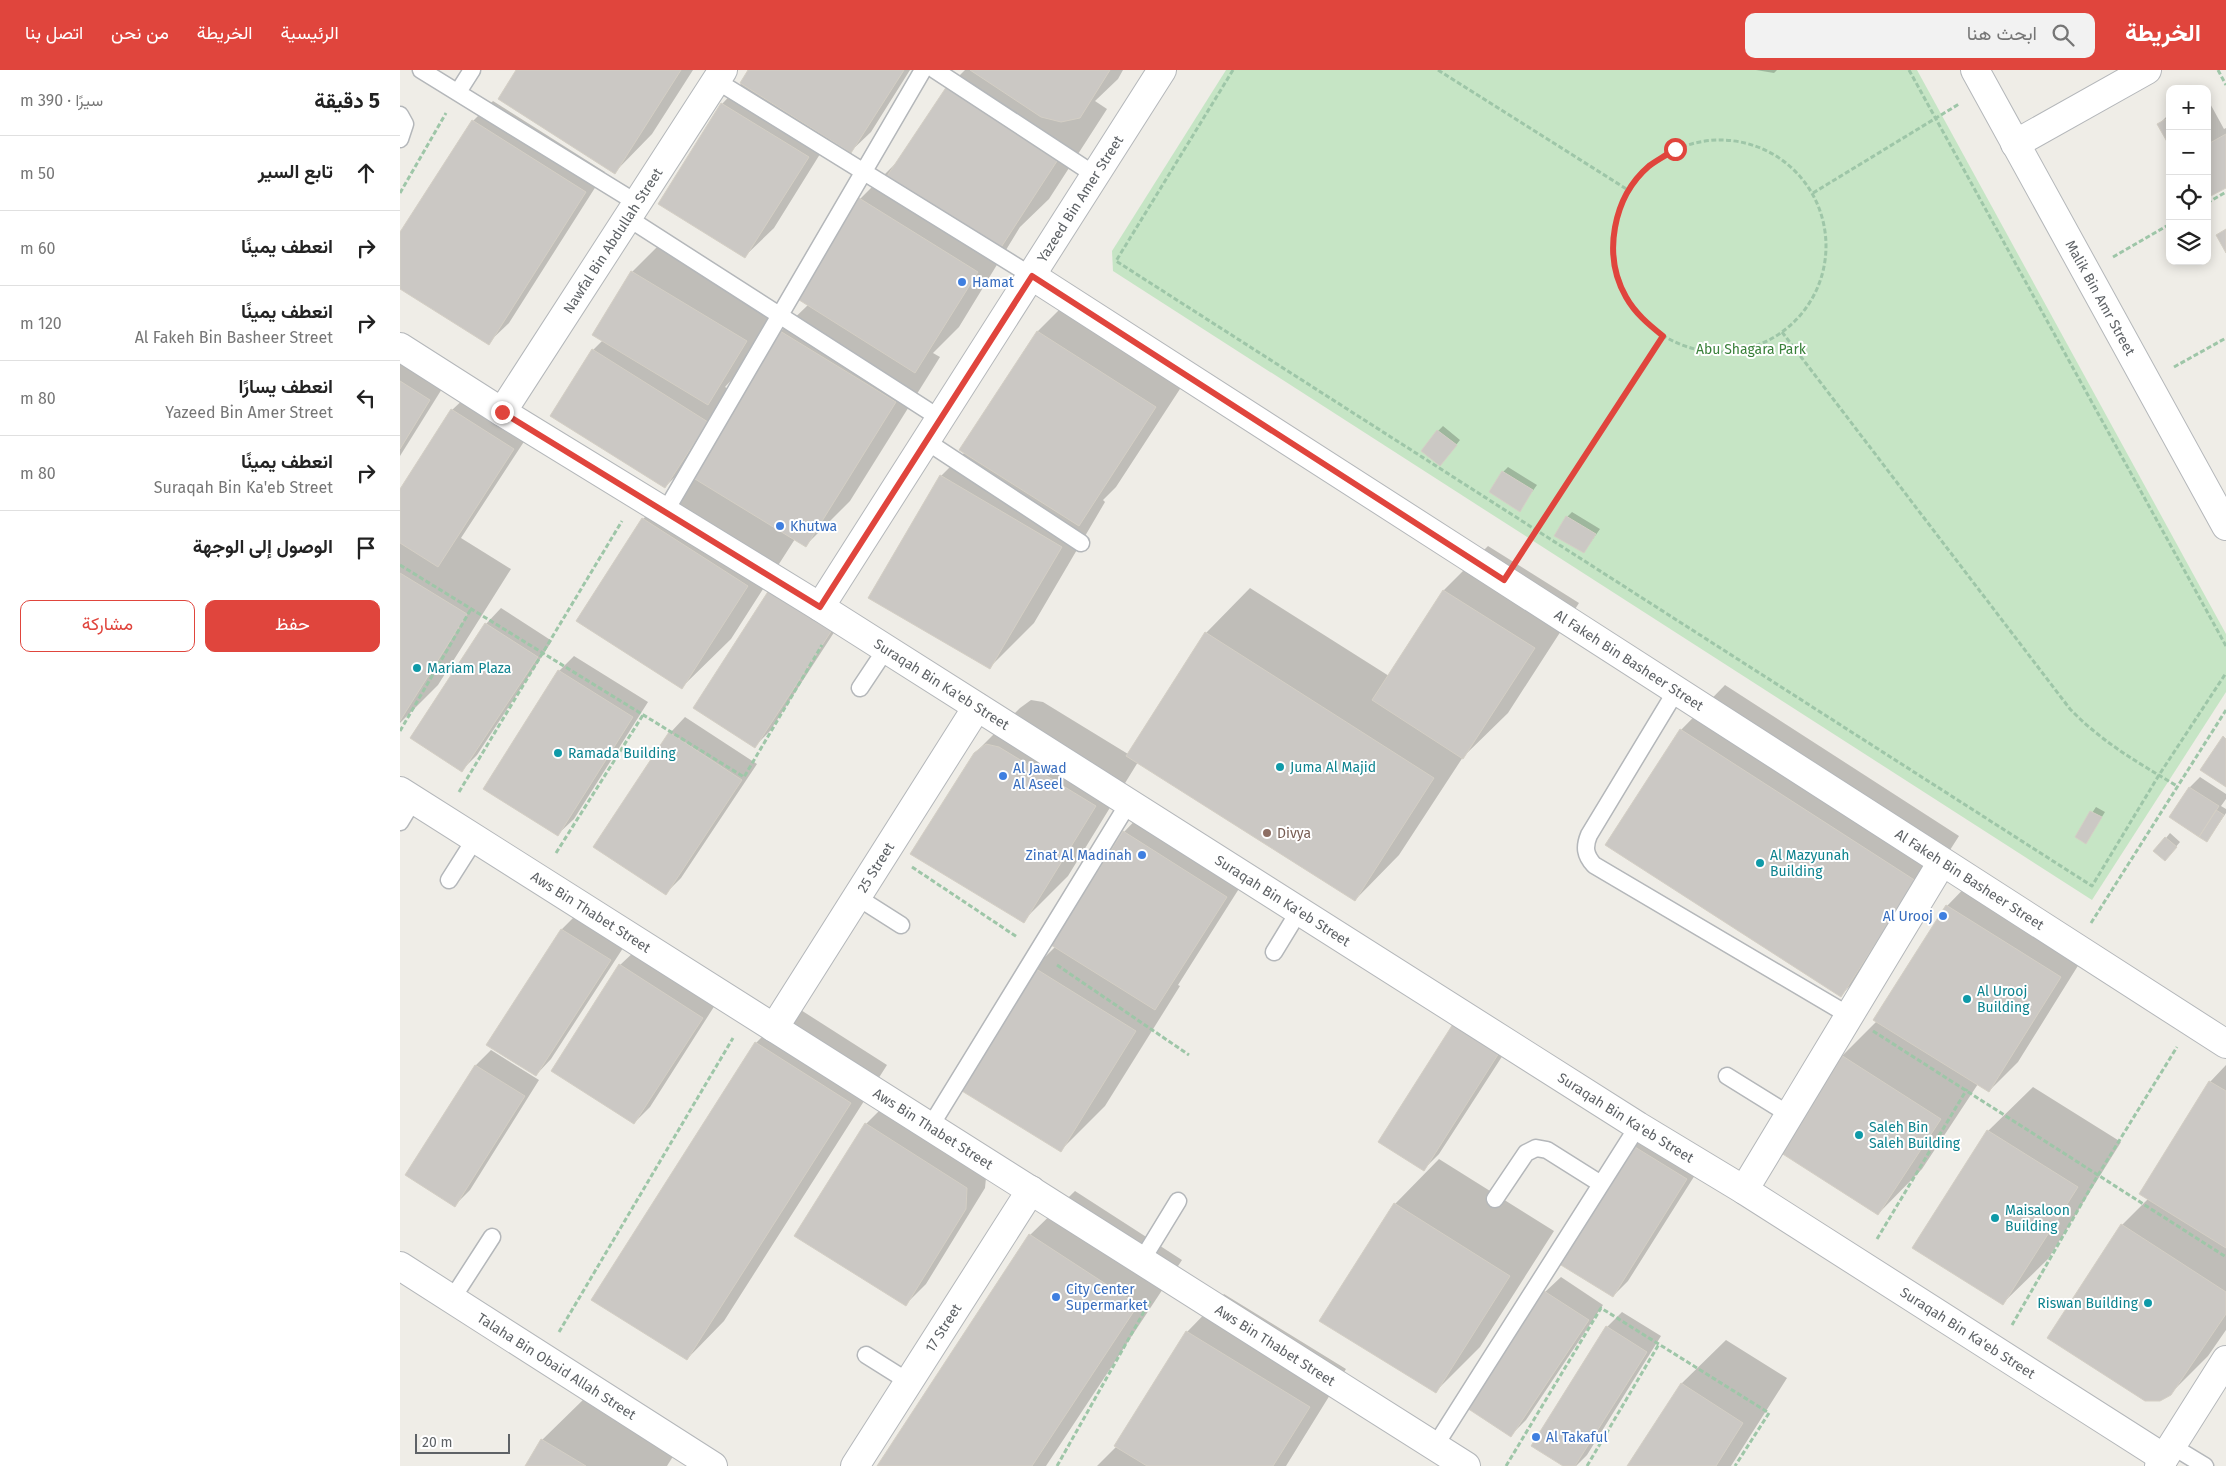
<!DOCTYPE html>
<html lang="ar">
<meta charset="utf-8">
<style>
:root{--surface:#fff;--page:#f2f2f2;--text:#222;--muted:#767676;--line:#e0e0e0;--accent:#e0453d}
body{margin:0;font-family:"Fira Sans",Vazirmatn,sans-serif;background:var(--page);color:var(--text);direction:rtl}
.controls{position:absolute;right:15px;top:15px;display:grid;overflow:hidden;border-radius:10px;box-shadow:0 2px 12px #0003}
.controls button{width:45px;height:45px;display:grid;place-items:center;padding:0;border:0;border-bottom:1px solid var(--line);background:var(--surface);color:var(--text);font:25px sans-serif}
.scale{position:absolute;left:15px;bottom:12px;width:95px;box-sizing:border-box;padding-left:5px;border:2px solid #5e6266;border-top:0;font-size:14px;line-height:18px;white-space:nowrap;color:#5e6266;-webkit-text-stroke:4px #fff;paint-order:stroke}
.stop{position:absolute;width:15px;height:15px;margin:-11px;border:4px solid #e0453d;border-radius:50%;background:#fff}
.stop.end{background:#e0453d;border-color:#fff;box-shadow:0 1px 5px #0008}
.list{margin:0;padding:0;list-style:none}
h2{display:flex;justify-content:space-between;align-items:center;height:65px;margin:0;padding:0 20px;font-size:21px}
h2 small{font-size:16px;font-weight:400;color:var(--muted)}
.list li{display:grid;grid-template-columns:32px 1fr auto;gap:15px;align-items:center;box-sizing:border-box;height:75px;padding:0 20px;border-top:1px solid var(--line)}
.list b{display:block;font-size:19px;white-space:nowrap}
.list p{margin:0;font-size:16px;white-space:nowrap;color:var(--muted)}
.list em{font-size:16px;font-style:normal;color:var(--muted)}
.actions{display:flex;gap:10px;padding:15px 20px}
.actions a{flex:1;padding:11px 0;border:1px solid var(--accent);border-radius:10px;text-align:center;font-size:18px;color:var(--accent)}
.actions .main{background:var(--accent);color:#fff}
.icon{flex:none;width:28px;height:28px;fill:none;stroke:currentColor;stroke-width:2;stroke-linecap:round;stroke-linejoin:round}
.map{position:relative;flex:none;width:1826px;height:1396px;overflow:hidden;direction:ltr}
header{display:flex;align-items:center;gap:30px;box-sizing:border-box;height:70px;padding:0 25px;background:var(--accent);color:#fff}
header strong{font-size:24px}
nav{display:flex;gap:28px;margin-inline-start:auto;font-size:18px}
.search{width:350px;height:45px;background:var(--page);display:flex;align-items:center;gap:12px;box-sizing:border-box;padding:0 18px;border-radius:10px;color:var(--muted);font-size:19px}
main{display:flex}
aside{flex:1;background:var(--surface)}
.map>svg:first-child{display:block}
.green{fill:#c6e5c5}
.shadow{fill:#0003}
.building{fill:#cbc8c4;stroke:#d4cfc5}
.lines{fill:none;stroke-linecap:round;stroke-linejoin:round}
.service-casing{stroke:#b4b7ba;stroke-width:19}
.minor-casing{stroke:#b4b7ba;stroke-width:30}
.path{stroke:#9ec6a8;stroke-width:3;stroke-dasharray:5 2.5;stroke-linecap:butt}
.service{stroke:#fff;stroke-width:16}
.minor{stroke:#fff;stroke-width:28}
.route{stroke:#e0453d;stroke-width:6}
.shop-dot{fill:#3f7fe0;stroke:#fff;stroke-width:2}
.culture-dot{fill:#0f9aa8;stroke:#fff;stroke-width:2}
.education-dot{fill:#8d6e63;stroke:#fff;stroke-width:2}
.labels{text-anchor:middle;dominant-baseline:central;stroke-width:4;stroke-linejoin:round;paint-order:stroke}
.street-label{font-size:14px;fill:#5e6266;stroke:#fff}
.shop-label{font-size:14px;fill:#366cbe;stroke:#fff;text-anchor:start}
.park-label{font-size:14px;fill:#3a813b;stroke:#fff}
.culture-label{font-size:14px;fill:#0d838f;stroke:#fff;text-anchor:start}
.education-label{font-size:14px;fill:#785e54;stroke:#fff;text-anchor:start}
</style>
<header>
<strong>الخريطة</strong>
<div class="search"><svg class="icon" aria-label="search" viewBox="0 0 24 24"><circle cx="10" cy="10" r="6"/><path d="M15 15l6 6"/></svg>ابحث هنا</div>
<nav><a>الرئيسية</a><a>الخريطة</a><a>من نحن</a><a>اتصل بنا</a></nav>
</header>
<main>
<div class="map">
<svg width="1826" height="1396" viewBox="0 0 1826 1396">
<rect width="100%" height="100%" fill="#efede7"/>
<path class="green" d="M 826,0 L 1517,0 L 1826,564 L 1826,622 L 1692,830 L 713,201 L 712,181 Z"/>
<path class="shadow" d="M 118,0 L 293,0 L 252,64 L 215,102 Z
M 349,0 L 510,0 L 471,62 L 450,82 L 430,68 L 374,158 L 345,186 L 260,134 L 322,34 L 342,13 Z
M 565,0 L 723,0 L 718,9 L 695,31 L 707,39 L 649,129 L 620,157 L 559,257 L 533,283 L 540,287 L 450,431 L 406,475 L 395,469 L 331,569 L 282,617 L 243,449 L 292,400 L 294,402 L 381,261 L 408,235 L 460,129 L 501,88 L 548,17 Z
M 1356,0 L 1377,0 L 1374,3 Z
M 1807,28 L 1824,59 L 1826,58 L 1826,117 L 1807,127 Z
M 93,31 L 205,102 L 109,253 L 88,273 L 0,217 L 0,164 L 73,51 Z
M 1770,43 L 1770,74 L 1759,54 Z
M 261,173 L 375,242 L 336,305 L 325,317 L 335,323 L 294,388 L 265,417 L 193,280 L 203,270 L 232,202 Z
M 675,224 L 793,299 L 716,417 L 703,430 L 705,432 L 634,553 L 590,597 L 541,406 L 565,382 L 561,379 L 638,261 Z
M 0,286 L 45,314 L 0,386 Z
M 68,325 L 129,364 L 61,468 L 111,499 L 38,615 L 0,653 L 0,422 L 52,340 Z
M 1043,356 L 1060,370 L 1045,389 L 1038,361 Z
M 1108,397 L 1137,415 L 1119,440 L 1103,402 Z
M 1172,442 L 1200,459 L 1184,482 L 1167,447 Z
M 1088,476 L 1179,533 L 1108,643 L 1063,687 L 999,785 L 955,830 L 738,692 L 668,806 L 623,851 L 575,683 L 620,638 L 631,630 L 643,632 L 728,684 L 806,563 L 850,518 L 989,606 L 1044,520 Z
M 101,538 L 152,571 L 77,685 L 62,700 L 11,667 L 86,554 Z
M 446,544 L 370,661 L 355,676 L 294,638 Z
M 174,586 L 248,632 L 174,749 L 158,764 L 159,601 Z
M 1325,615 L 1559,766 L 1485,881 L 1441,925 L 1281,660 Z
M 285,647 L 357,694 L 281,808 L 266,823 L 270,663 Z
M 1800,707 L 1826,724 L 1826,729 L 1821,736 L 1826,739 L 1826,743 L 1811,765 L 1771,747 L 1790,717 Z
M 1696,737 L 1705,742 L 1686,772 L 1676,767 Z
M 744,741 L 847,806 L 778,915 L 780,916 L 705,1036 L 661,1080 L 634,898 L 656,876 L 652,874 L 724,762 Z
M 1770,763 L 1780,772 L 1769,785 L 1766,768 Z
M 1575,807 L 1689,878 L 1618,992 L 1589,1021 L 1578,1014 L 1522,1099 L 1478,1144 L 1380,1081 L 1442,986 L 1477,951 L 1547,836 Z
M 177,844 L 225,875 L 151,989 L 136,1005 L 88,975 L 162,859 Z
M 236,880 L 317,932 L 250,1037 L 234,1053 L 220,895 Z
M 393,935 L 487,995 L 324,1251 L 287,1289 L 356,973 Z
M 1069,940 L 1114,968 L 1039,1084 L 1024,1099 Z
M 91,980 L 139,1010 L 70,1120 L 55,1135 L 7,1105 L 76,995 Z
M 1826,995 L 1826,1260 L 1808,1286 L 1770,1324 L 1722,1155 L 1749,1128 L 1810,1012 Z
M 1633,1017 L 1721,1072 L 1648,1189 L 1603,1233 L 1588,1061 Z
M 486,1034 L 587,1098 L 585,1118 L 526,1214 L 506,1234 L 466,1054 Z
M 1247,1059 L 1302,1094 L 1228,1211 L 1213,1226 L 1231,1074 Z
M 1039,1089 L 1154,1161 L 1080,1277 L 1035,1322 L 995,1134 Z
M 675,1121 L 782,1190 L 646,1396 L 478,1396 L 630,1165 Z
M 1161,1207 L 1203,1235 L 1126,1350 L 1111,1365 L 1145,1222 Z
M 824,1224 L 946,1299 L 886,1396 L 697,1396 L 717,1376 L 787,1262 Z
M 1222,1242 L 1261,1266 L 1187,1385 L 1176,1396 L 1165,1396 L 1207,1257 Z
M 1326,1270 L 1387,1308 L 1331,1396 L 1229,1396 L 1281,1314 Z
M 187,1326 L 277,1380 L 267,1396 L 127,1396 L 142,1370 Z"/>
<path class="building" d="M 116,0 L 281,0 L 215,104 L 98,29 Z
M 348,0 L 504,0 L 451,83 L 340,13 Z
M 570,0 L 710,0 L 680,48 L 661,52 L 641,47 Z
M 547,16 L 659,88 L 600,179 L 487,106 Z
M 321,33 L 409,87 L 345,188 L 258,134 Z
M 1770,47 L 1770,77 L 1757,54 Z
M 72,50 L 186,122 L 89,275 L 0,219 L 0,162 Z
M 1826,64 L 1826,118 L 1807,128 L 1807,72 L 1808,74 Z
M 459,128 L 578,202 L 515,303 L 396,228 Z
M 1826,159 L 1826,183 L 1816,165 Z
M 231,201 L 347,271 L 308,335 L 192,265 Z
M 380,261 L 496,332 L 406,477 L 290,406 Z
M 637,261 L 756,337 L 679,456 L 559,380 Z
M 192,279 L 308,352 L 265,418 L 150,346 Z
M 0,311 L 30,330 L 0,379 Z
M 51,339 L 114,379 L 38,497 L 0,473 L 0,419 Z
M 1037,360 L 1057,375 L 1040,396 L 1021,381 Z
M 1102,401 L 1133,420 L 1120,442 L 1089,422 Z
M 540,405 L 662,477 L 590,599 L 468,528 Z
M 1166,446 L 1196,464 L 1184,483 L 1154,466 Z
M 242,448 L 348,516 L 282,619 L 176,551 Z
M 0,503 L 67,544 L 0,651 Z
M 369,520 L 432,560 L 355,678 L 293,638 Z
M 1043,520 L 1135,578 L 1063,689 L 972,630 Z
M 85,553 L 138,587 L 62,702 L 10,668 Z
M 805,562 L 1034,708 L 955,831 L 726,686 Z
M 158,600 L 233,647 L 158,766 L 83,719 Z
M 1280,659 L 1516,811 L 1441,927 L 1205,775 Z
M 269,662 L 342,710 L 266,825 L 193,777 Z
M 1823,666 L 1826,669 L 1826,717 L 1800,700 Z
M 586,674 L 599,677 L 696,736 L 624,853 L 510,784 L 574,683 Z
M 1789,717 L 1819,736 L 1799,767 L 1769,747 Z
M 1816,740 L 1824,745 L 1807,772 L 1799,767 Z
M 1690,741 L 1702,747 L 1686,774 L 1675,767 Z
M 723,761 L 827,827 L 755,940 L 651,875 Z
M 1765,767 L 1777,777 L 1765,791 L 1753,781 Z
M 1546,835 L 1661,907 L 1589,1022 L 1473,950 Z
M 161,859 L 211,890 L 136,1006 L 86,975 Z
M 219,894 L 303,948 L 234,1054 L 151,1001 Z
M 633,897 L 736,961 L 661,1082 L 557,1018 Z
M 1053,954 L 1099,983 L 1024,1101 L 978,1072 Z
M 355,972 L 451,1033 L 287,1290 L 191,1230 Z
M 1441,985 L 1541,1049 L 1478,1145 L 1378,1081 Z
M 75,995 L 125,1026 L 55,1137 L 5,1105 Z
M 1809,1011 L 1826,1021 L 1826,1178 L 1739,1124 Z
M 465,1053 L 567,1118 L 566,1139 L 506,1236 L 394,1166 Z
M 1587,1060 L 1678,1117 L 1603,1235 L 1512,1178 Z
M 1230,1074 L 1287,1109 L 1213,1227 L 1156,1192 Z
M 994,1133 L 1110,1206 L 1036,1323 L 919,1251 Z
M 1721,1154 L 1826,1222 L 1826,1244 L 1771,1325 L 1760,1331 L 1745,1331 L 1647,1268 Z
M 629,1164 L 738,1235 L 632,1396 L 477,1396 Z
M 1144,1221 L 1189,1250 L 1111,1367 L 1067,1338 Z
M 1206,1256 L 1247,1282 L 1175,1396 L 1163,1396 L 1131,1376 Z
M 786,1261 L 910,1337 L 873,1396 L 747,1396 L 714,1376 Z
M 1281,1313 L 1343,1353 L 1316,1396 L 1227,1396 Z
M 141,1369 L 186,1396 L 125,1396 Z"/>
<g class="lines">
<defs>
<path id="service" d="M 21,0 L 237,133
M 535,0 L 695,105
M 317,11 L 632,206
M 58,22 L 72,0
M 0,45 L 5,54 L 0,69
M 228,148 L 541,349
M 526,371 L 681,473
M 265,442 L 523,0
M 460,618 L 486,579
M 1276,621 L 1189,765 C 1184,777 1185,785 1194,795 L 1450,946
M 0,752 L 14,729
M 49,810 L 75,769
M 457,827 L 501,855
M 874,882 L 899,841
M 1327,1006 L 1390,1045
M 530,1057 L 728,734
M 1095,1129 L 1126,1083 L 1136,1078 L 1147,1080 L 1201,1114
M 742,1190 L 778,1131
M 52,1229 L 92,1167
M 466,1285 L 509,1312
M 1035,1376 L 1238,1056
M 1772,1376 L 1805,1396"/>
<g id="minor">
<path id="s1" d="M 1575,0 L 1826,456"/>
<path d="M 1615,74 L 1747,0"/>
<path id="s2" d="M 632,206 L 1826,974"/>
<path id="s3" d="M 0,277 L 102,342 L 420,537 L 1238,1056 L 1344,1120 L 1764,1388"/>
<path id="s4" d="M 102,342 L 323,0"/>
<path id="s5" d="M 420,537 L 762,0"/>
<path id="s6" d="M 0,721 L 1066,1396"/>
<path id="s7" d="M 374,958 L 577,637"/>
<path d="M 1344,1120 L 1542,792"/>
<path id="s8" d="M 0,1196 L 313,1396"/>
<path id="s9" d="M 455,1396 L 631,1120"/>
<path d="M 1759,1396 L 1826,1290"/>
</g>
</defs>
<use href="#service" class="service-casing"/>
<use href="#minor" class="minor-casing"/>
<path class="path" d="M 833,0 L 716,191 L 1692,816 L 1759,705 L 1826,603
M 1038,0 L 1228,120
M 1509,0 L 1826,576
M 1818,0 L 1826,15
M1214 176a106 106 0 1 1 212 0a106 106 0 1 1-212 0Z
M 0,123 L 46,43
M 1413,123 L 1559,34
M 1807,133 L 1826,122
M 1713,187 L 1770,154
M 1382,262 L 1670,639 C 1703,673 1737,692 1777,716
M 1774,297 L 1826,268
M 1121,484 L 1263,266
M 0,495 L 344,707 L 422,575
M 0,661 L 71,539
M 59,722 L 222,451
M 156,783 L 243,645
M 512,797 L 617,867
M 1691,853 L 1826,640
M 657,895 L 789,985
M 1473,961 L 1826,1187
M 1477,1169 L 1567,1019
M 1612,1255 L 1698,1105 L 1777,977
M 159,1262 L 333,968
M 657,1396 L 750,1231
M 1106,1396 L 1201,1238 L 1369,1343 L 1335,1396
M 1187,1396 L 1259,1274"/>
<use href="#service" class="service"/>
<use href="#minor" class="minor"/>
</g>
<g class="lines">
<path class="route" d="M 102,342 L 420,537 L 632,206 L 1104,510 L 1263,266 C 1248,254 1235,243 1226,227 C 1202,185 1213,127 1249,96 C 1257,90 1267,85 1275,79"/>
</g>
<g class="shop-dot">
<circle cx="562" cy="212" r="5"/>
<circle cx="380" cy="456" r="5"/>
<circle cx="603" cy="706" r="5"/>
<circle cx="742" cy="785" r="5"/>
<circle cx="1543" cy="846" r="5"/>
<circle cx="656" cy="1227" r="5"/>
<circle cx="1136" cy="1367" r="5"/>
</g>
<g class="culture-dot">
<circle cx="17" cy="598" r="5"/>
<circle cx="158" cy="683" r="5"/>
<circle cx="880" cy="697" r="5"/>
<circle cx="1360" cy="793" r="5"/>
<circle cx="1567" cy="929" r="5"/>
<circle cx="1459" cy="1065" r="5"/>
<circle cx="1595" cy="1148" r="5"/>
<circle cx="1748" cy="1233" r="5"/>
</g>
<circle class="education-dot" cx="867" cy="763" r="5"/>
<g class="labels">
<g class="street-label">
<text stroke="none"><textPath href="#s5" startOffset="484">Yazeed Bin Amer Street</textPath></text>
<text stroke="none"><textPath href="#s4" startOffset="204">Nawfal Bin Abdullah Street</textPath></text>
<text stroke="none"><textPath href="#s1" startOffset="260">Malik Bin Amr Street</textPath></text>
<text stroke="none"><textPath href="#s2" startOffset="710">Al Fakeh Bin Basheer Street</textPath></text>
<text stroke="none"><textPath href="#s3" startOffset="638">Suraqah Bin Ka'eb Street</textPath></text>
<text stroke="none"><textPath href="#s7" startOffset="190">25 Street</textPath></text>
<text stroke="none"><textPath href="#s2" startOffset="1115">Al Fakeh Bin Basheer Street</textPath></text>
<text stroke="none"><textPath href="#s3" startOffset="1042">Suraqah Bin Ka'eb Street</textPath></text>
<text stroke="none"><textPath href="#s6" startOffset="226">Aws Bin Thabet Street</textPath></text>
<text stroke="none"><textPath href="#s3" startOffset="1448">Suraqah Bin Ka'eb Street</textPath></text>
<text stroke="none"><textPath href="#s6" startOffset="631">Aws Bin Thabet Street</textPath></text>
<text stroke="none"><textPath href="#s9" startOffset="164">17 Street</textPath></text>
<text stroke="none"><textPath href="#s3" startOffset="1852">Suraqah Bin Ka'eb Street</textPath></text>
<text stroke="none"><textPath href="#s6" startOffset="1036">Aws Bin Thabet Street</textPath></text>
<text stroke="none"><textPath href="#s8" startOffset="186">Talaha Bin Obaid Allah Street</textPath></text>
</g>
<g class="shop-label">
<text x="572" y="212">Hamat</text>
<text x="390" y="456">Khutwa</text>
<text x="613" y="698">Al Jawad<tspan x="613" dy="16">Al Aseel</tspan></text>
<text x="732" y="785" text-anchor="end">Zinat Al Madinah</text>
<text x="1533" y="846" text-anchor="end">Al Urooj</text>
<text x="666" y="1219">City Center<tspan x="666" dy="16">Supermarket</tspan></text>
<text x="1146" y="1367">Al Takaful</text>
</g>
<g class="park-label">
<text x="1351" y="279">Abu Shagara Park</text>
</g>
<g class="culture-label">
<text x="27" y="598">Mariam Plaza</text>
<text x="168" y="683">Ramada Building</text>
<text x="890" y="697">Juma Al Majid</text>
<text x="1370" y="785">Al Mazyunah<tspan x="1370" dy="16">Building</tspan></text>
<text x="1577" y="921">Al Urooj<tspan x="1577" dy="16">Building</tspan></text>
<text x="1469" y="1057">Saleh Bin<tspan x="1469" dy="16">Saleh Building</tspan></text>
<text x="1605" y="1140">Maisaloon<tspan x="1605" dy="16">Building</tspan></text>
<text x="1738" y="1233" text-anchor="end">Riswan Building</text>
</g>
<g class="education-label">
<text x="877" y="763">Divya</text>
</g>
</g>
</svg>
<div class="controls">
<button>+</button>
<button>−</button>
<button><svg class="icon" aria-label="locate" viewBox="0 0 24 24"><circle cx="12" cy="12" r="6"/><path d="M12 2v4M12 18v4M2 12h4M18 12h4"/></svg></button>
<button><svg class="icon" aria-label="layers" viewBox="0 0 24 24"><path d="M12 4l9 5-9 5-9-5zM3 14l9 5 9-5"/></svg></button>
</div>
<div class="scale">20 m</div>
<div class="stop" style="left:1275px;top:79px"></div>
<div class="stop end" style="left:102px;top:342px"></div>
</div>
<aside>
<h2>5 دقيقة<small>سيرًا · 390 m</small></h2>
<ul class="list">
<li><svg class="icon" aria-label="ahead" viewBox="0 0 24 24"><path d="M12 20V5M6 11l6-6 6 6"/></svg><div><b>تابع السير</b></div><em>50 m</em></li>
<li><svg class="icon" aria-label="right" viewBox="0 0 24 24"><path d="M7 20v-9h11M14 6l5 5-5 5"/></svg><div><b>انعطف يمينًا</b></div><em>60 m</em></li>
<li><svg class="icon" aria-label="right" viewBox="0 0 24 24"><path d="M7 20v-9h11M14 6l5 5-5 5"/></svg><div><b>انعطف يمينًا</b><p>Al Fakeh Bin Basheer Street</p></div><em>120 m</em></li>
<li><svg class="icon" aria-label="left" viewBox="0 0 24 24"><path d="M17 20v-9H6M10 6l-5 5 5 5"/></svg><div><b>انعطف يسارًا</b><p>Yazeed Bin Amer Street</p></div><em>80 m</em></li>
<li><svg class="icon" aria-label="right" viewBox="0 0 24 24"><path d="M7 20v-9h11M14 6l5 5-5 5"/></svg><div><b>انعطف يمينًا</b><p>Suraqah Bin Ka'eb Street</p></div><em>80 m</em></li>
<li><svg class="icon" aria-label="arrive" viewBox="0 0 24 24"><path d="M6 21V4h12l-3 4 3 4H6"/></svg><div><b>الوصول إلى الوجهة</b></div></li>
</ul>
<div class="actions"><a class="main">حفظ</a><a>مشاركة</a></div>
</aside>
</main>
